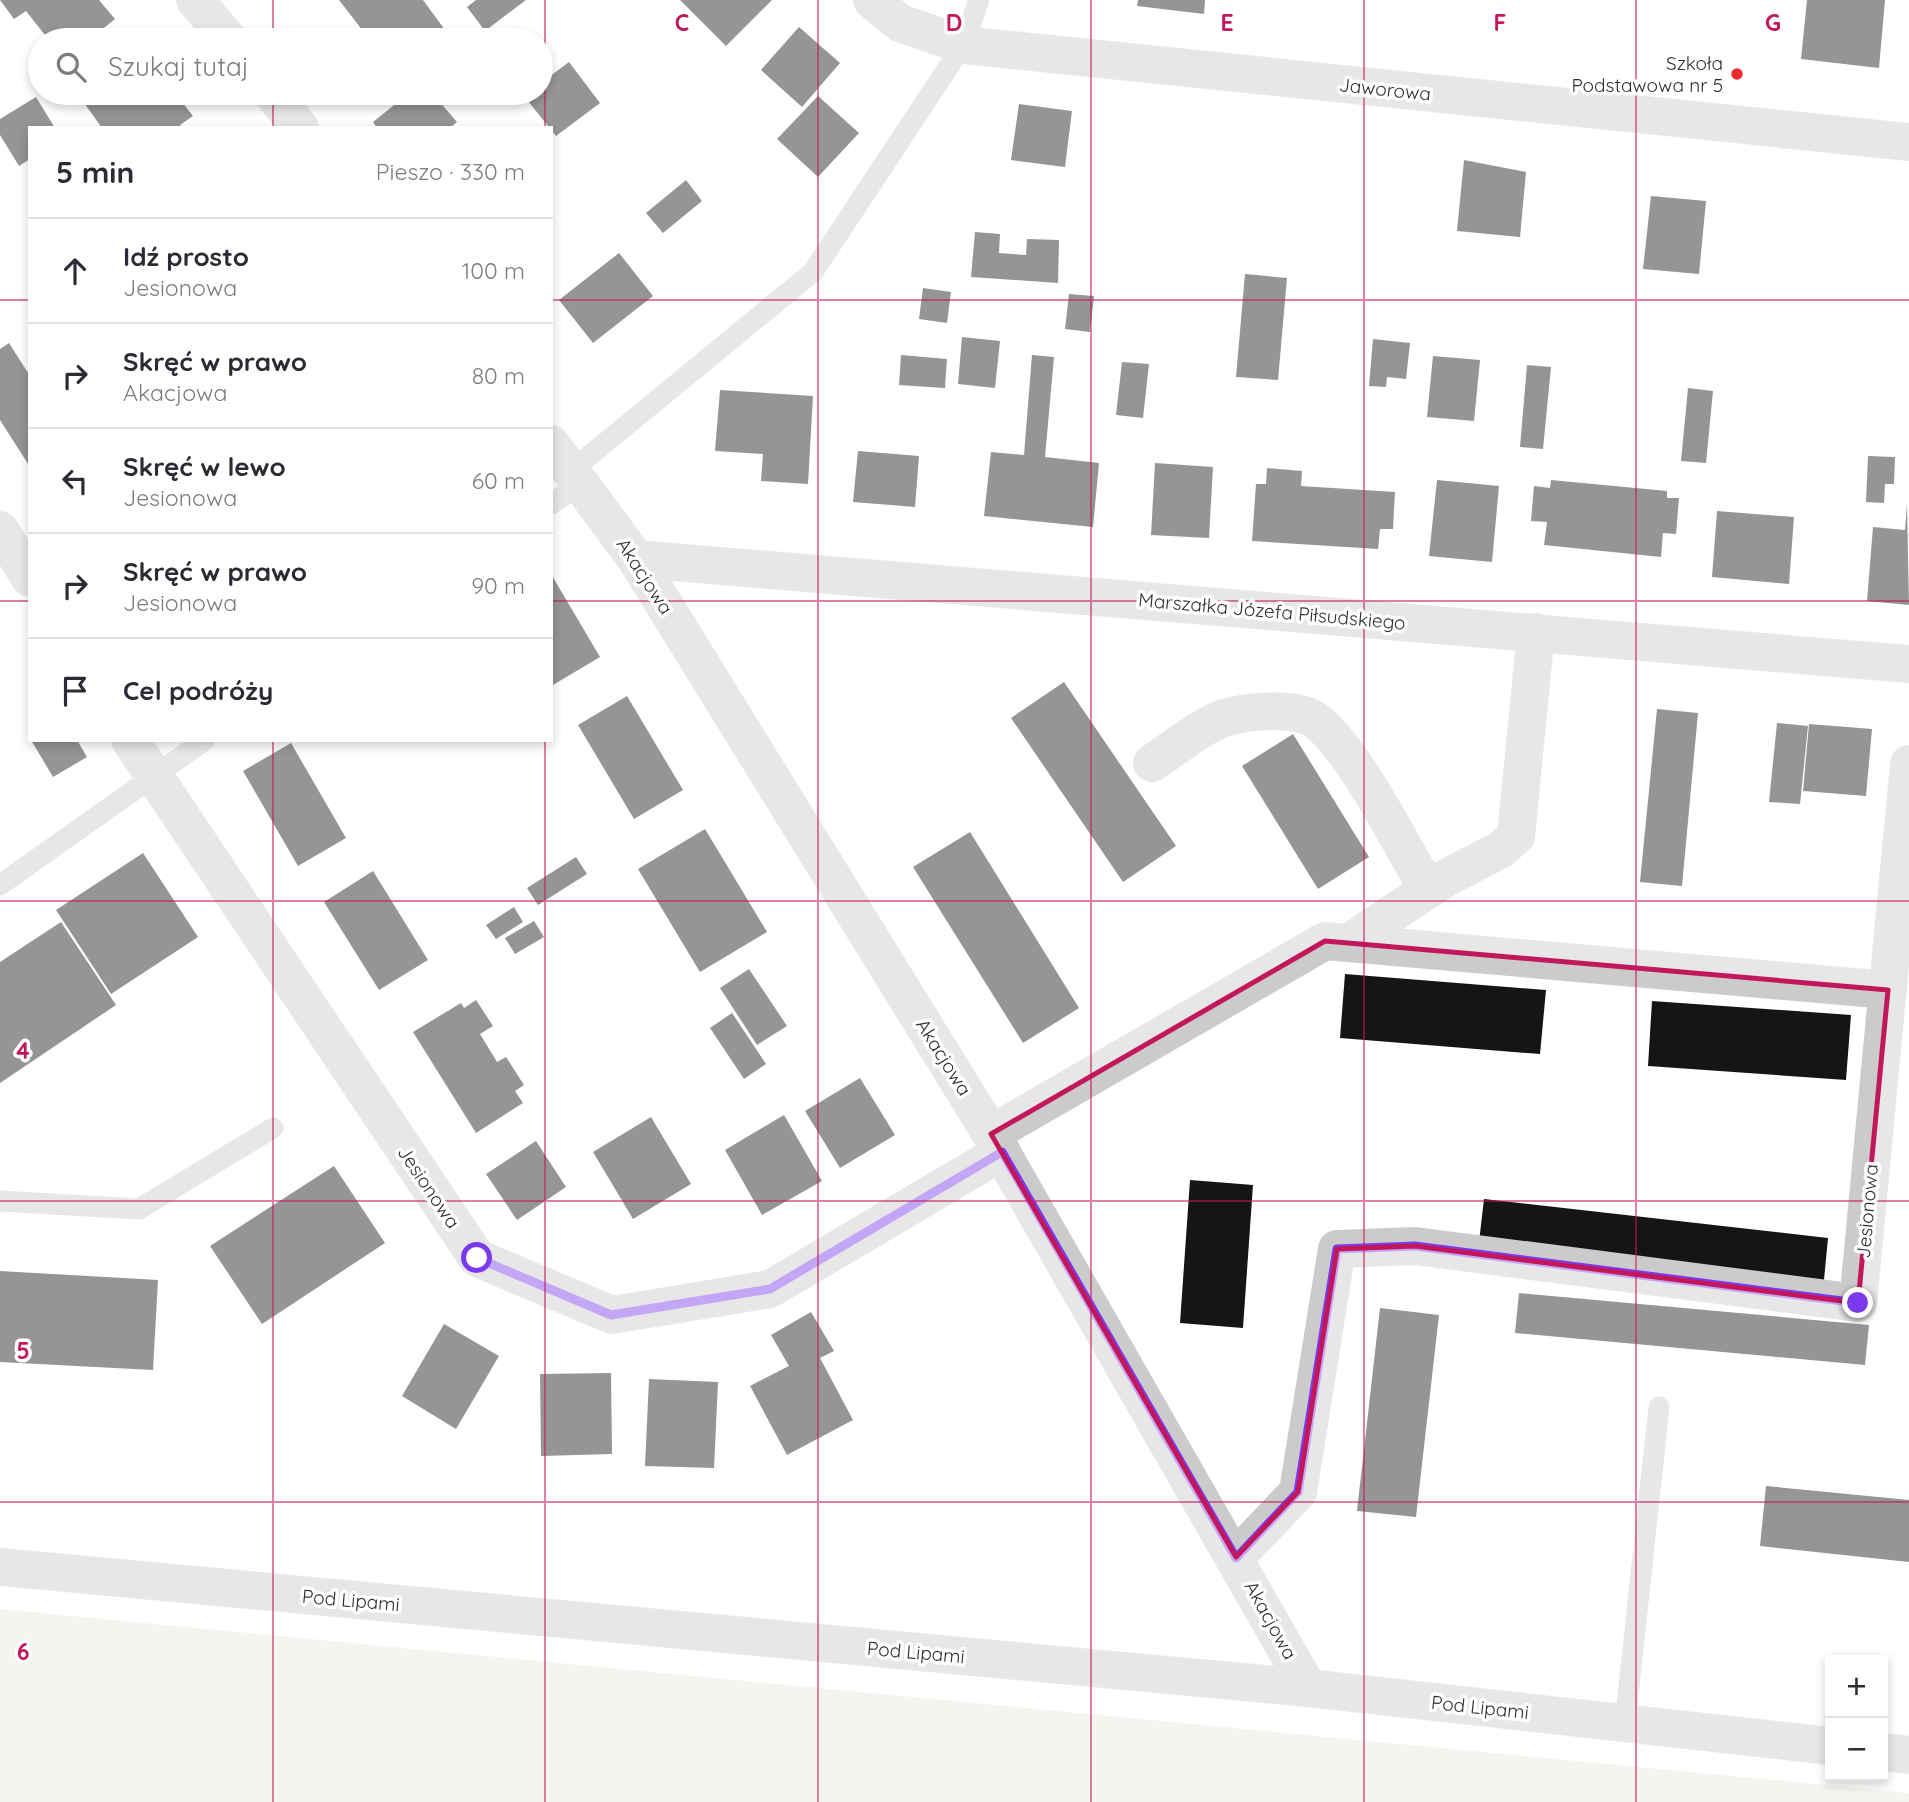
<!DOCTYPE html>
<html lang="pl">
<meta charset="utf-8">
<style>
:root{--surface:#fff;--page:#f2f2f3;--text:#2b2b33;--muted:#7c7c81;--line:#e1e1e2}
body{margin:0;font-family:Quicksand,sans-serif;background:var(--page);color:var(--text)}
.controls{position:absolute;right:21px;bottom:21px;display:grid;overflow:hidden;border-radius:0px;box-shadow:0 4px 10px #0003}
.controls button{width:63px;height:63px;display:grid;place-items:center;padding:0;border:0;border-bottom:2px solid var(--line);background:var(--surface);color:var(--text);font:35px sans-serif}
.stop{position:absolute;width:21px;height:21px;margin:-16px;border:5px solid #7c3aed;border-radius:50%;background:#fff}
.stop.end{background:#7c3aed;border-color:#fff;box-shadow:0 2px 7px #0008}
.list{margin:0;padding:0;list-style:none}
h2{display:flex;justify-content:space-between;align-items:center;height:91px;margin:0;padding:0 28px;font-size:30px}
h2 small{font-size:23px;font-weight:400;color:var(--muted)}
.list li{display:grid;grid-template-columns:46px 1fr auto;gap:21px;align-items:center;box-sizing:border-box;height:105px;padding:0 28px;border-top:2px solid var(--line)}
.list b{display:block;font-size:26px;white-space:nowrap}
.list p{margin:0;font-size:23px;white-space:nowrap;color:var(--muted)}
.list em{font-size:23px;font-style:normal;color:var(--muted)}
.icon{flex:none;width:38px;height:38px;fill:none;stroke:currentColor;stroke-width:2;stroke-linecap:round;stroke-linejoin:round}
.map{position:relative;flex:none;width:1909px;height:1802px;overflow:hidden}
.search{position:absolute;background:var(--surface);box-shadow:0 4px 10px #0003;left:28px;top:28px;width:525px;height:77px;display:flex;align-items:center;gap:18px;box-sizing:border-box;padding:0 24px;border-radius:38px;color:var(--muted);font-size:26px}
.panel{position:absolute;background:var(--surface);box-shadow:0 4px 10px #0003;left:28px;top:126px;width:525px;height:616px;border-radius:0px}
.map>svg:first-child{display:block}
.green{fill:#e4ecdc}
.building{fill:#151515}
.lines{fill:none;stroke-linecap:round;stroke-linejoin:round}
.service{stroke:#cbcbcb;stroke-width:21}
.minor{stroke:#cbcbcb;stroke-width:38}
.tertiary{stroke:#cbcbcb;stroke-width:38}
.route{stroke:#7c3aed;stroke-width:9}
.marked{fill:none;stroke:#c2185b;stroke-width:5;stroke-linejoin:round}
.grid{fill:none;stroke:#c2185b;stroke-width:2;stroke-opacity:0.55}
.poi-dot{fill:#ea2c30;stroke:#fff;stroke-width:2.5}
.labels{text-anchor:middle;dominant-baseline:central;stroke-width:7;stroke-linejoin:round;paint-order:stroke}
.poi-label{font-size:19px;fill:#2e2e2e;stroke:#fff;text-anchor:end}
.street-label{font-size:19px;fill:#2e2e2e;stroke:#fff}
.grid-label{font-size:23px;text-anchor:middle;font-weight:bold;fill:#c2185b;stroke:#fff;stroke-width:7;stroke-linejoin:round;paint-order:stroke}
</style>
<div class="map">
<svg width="1909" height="1802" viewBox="0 0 1909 1802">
<rect width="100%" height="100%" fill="#fff"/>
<path class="green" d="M 0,1609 L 1909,1793 L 1909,1802 L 0,1802 Z"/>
<path class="building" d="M 0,0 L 99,0 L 115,19 L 89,40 L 49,40 L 26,11 L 14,19 Z
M 339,0 L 423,0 L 448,34 L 439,40 L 370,40 Z
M 476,0 L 526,0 L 485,31 L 467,7 Z
M 680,0 L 772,0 L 726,46 Z
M 1138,0 L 1205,0 L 1204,14 L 1137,6 Z
M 1807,0 L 1885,0 L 1879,68 L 1801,59 Z
M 799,27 L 840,63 L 802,107 L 761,70 Z
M 569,62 L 600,103 L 556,136 L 524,96 L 541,93 L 541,83 Z
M 92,93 L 175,93 L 193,116 L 180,125 L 182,128 L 102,128 L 82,100 Z
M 409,93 L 432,93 L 457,122 L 450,128 L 377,128 L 373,122 Z
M 818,96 L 859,133 L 818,177 L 777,139 Z
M 36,97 L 55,128 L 30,128 L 30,159 L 19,166 L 0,135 L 0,119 Z
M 1019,104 L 1072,111 L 1065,167 L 1011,160 Z
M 1464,160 L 1526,172 L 1520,237 L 1457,231 Z
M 686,180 L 702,201 L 663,233 L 646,213 Z
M 1651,196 L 1706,201 L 1699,274 L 1643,269 Z
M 975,232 L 1000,234 L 999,253 L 1026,255 L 1027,239 L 1059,240 L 1058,283 L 971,277 Z
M 619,253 L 653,296 L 593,343 L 559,300 Z
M 1245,274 L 1287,278 L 1278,380 L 1236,377 Z
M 923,288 L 951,292 L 947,323 L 919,319 Z
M 1069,294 L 1094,296 L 1090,332 L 1065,329 Z
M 962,337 L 1000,341 L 995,388 L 958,384 Z
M 1373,339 L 1410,343 L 1406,379 L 1387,377 L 1386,387 L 1369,386 Z
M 9,343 L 30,376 L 30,467 L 0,420 L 0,349 Z
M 901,355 L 947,359 L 945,388 L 899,385 Z
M 1032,355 L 1054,357 L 1045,457 L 1099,463 L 1093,527 L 984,516 L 991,452 L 1024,455 Z
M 1433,356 L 1480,360 L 1474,421 L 1427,417 Z
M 1122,362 L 1149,364 L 1143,418 L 1116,415 Z
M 1527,365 L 1551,367 L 1543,449 L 1520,447 Z
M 1688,388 L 1713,391 L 1706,463 L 1681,461 Z
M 720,390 L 813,396 L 808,484 L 761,481 L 763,454 L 715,451 Z
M 858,451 L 919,456 L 915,507 L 853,502 Z
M 1868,456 L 1895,457 L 1894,484 L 1885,484 L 1884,503 L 1866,502 Z
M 1155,463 L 1213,467 L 1209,538 L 1151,535 Z
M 1267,468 L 1302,471 L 1301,486 L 1395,492 L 1393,529 L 1380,529 L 1378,549 L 1252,541 L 1256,484 L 1266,484 Z
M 1437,480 L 1499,486 L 1492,562 L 1429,556 Z
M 1551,480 L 1667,491 L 1667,498 L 1679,498 L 1676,534 L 1663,533 L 1661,557 L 1544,545 L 1547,522 L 1531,521 L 1534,486 L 1550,488 Z
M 1907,504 L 1909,605 L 1867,601 L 1873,527 L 1905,530 Z
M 1717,511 L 1794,517 L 1789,584 L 1712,577 Z
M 551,574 L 600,657 L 553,685 L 551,682 Z
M 1064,682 L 1176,846 L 1123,882 L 1011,718 Z
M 627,696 L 683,790 L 634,819 L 578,725 Z
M 1657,709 L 1698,713 L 1682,886 L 1640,882 Z
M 1777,723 L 1808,726 L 1800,804 L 1769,802 Z
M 1809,724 L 1872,729 L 1866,796 L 1803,791 Z
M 1293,734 L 1369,857 L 1318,889 L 1242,766 Z
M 31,740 L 77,740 L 87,757 L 53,777 Z
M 291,743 L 346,838 L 298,866 L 243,771 Z
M 705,829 L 767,932 L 700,972 L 638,869 Z
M 970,832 L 1079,1008 L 1023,1043 L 913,867 Z
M 143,853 L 198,937 L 111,994 L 56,910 Z
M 576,857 L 587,874 L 538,905 L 527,888 Z
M 373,871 L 428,960 L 379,990 L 324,902 Z
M 514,907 L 523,922 L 496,939 L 486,925 Z
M 534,921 L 544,937 L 515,954 L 505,938 Z
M 61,922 L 116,1005 L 0,1083 L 0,962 Z
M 749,969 L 787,1026 L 757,1045 L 720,988 Z
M 1345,974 L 1546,990 L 1540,1054 L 1340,1038 Z
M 476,1000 L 493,1026 L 480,1034 L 497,1062 L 506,1057 L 524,1085 L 515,1091 L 523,1103 L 476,1133 L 413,1032 L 461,1003 L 464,1008 Z
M 1652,1001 L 1851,1015 L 1846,1080 L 1648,1066 Z
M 732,1013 L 766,1064 L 744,1079 L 710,1028 Z
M 860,1078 L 895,1135 L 840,1168 L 805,1111 Z
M 784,1115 L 822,1181 L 762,1215 L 725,1150 Z
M 651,1117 L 691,1184 L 633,1219 L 593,1152 Z
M 536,1141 L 566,1187 L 517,1220 L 486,1174 Z
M 334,1166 L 385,1243 L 262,1324 L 210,1246 Z
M 1190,1180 L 1253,1185 L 1243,1328 L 1180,1323 Z
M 1484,1199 L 1828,1238 L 1824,1280 L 1479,1242 Z
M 0,1271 L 158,1280 L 153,1370 L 0,1362 Z
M 1519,1293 L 1869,1325 L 1865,1365 L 1515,1333 Z
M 1380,1308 L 1439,1315 L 1416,1517 L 1357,1511 Z
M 811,1312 L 834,1351 L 820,1358 L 853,1420 L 787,1455 L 750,1386 L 789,1366 L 771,1335 Z
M 444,1324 L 499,1356 L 456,1429 L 402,1396 Z
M 611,1373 L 612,1454 L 541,1456 L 540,1374 Z
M 649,1379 L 718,1382 L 714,1468 L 645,1466 Z
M 1766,1486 L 1909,1500 L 1909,1562 L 1760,1546 Z"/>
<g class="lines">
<path class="service" d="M 572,470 L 813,272 L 963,45 L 979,0
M 551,504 L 582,483
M 0,885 L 205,740
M 0,1201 L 139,1209 L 273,1128
M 1625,1723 L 1659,1407"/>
<path class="minor" d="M 195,0 L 229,40
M 872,0 L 900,23 L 963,45 L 1909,142
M 272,93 L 300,128
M 551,444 L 636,559 L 991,1134 L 1308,1688
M 0,530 L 30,578
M 636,559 L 1909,664
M 130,740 L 477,1258 L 612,1315 L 770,1289 L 1002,1152
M 1152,763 C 1174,749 1199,727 1224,718 C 1246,711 1293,707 1313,719 C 1349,740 1404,850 1428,890
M 1348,943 L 1444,879 L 1500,850 L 1516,836 L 1536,632
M 991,1134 L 1325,941 L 1888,990
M 1236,1557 L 1298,1492 L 1337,1249 L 1415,1246 L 1858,1303 L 1909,764"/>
<path class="tertiary" d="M 0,1567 L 1308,1688 L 1830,1746
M 1883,1752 L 1909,1755"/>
</g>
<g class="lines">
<path class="route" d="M 477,1258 L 611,1315 L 770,1289 L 1002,1152 L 1236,1558 L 1298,1492 L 1337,1249 L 1415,1246 L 1858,1303"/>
</g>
<path d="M0 0H1909V1802H0ZM 1325,941 L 1888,990 L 1858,1303 L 1415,1246 L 1337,1249 L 1298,1492 L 1236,1557 L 991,1134 Z" fill="#fff" fill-opacity=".55" fill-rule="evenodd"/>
<path class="marked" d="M 1325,941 L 1888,990 L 1858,1303 L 1415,1246 L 1337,1249 L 1298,1492 L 1236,1557 L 991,1134 Z"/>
<path class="grid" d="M 273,0 L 273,40M 545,0 L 545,128M 818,0 L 818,1802M 1091,0 L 1091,1802M 1364,0 L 1364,1802M 1636,0 L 1636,1802M 273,93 L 273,128M 0,300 L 30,300M 551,300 L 1909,300M 0,601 L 30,601M 551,601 L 1909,601M 273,740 L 273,1802M 545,740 L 545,1802M 0,901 L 1909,901M 0,1201 L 1909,1201M 0,1502 L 1909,1502"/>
<circle class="poi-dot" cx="1737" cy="74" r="7"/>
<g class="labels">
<g class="poi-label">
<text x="1723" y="63">Szkoła<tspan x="1723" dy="22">Podstawowa nr 5</tspan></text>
</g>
<g class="street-label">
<text transform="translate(1385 89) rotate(6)">Jaworowa</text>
<text transform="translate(645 576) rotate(57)">Akacjowa</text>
<text transform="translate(1272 611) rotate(5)">Marszałka Józefa Piłsudskiego</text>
<text transform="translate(944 1057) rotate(58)">Akacjowa</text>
<text transform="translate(429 1187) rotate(56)">Jesionowa</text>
<text transform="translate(1867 1211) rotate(-85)">Jesionowa</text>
<text transform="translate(351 1600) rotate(5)">Pod Lipami</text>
<text transform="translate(1271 1620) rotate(61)">Akacjowa</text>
<text transform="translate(916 1652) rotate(5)">Pod Lipami</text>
<text transform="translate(1480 1707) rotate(6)">Pod Lipami</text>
</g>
</g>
<g class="grid-label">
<text x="682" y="31">C</text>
<text x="954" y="31">D</text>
<text x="1227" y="31">E</text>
<text x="1500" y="31">F</text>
<text x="1773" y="31">G</text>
<text x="23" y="1059">4</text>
<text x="23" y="1359">5</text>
<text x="23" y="1660">6</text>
</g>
</svg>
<div class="controls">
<button>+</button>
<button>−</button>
</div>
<div class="stop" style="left:477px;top:1258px"></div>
<div class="stop end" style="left:1858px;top:1303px"></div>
<div class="search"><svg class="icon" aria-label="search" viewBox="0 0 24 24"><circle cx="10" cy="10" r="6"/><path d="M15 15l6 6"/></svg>Szukaj tutaj</div>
<section class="panel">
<h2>5 min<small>Pieszo · 330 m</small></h2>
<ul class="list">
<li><svg class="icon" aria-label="ahead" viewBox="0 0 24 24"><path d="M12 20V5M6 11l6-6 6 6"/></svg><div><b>Idź prosto</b><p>Jesionowa</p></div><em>100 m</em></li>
<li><svg class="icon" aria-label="right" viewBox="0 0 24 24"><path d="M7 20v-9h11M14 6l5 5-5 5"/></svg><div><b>Skręć w prawo</b><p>Akacjowa</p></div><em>80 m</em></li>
<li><svg class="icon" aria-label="left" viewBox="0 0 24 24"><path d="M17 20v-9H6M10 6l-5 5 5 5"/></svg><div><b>Skręć w lewo</b><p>Jesionowa</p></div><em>60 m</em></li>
<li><svg class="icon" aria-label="right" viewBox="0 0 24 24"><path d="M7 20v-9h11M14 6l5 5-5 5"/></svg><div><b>Skręć w prawo</b><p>Jesionowa</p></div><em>90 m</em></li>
<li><svg class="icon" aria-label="arrive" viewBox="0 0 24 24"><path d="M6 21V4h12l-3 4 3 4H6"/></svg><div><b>Cel podróży</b></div></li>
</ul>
</section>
</div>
